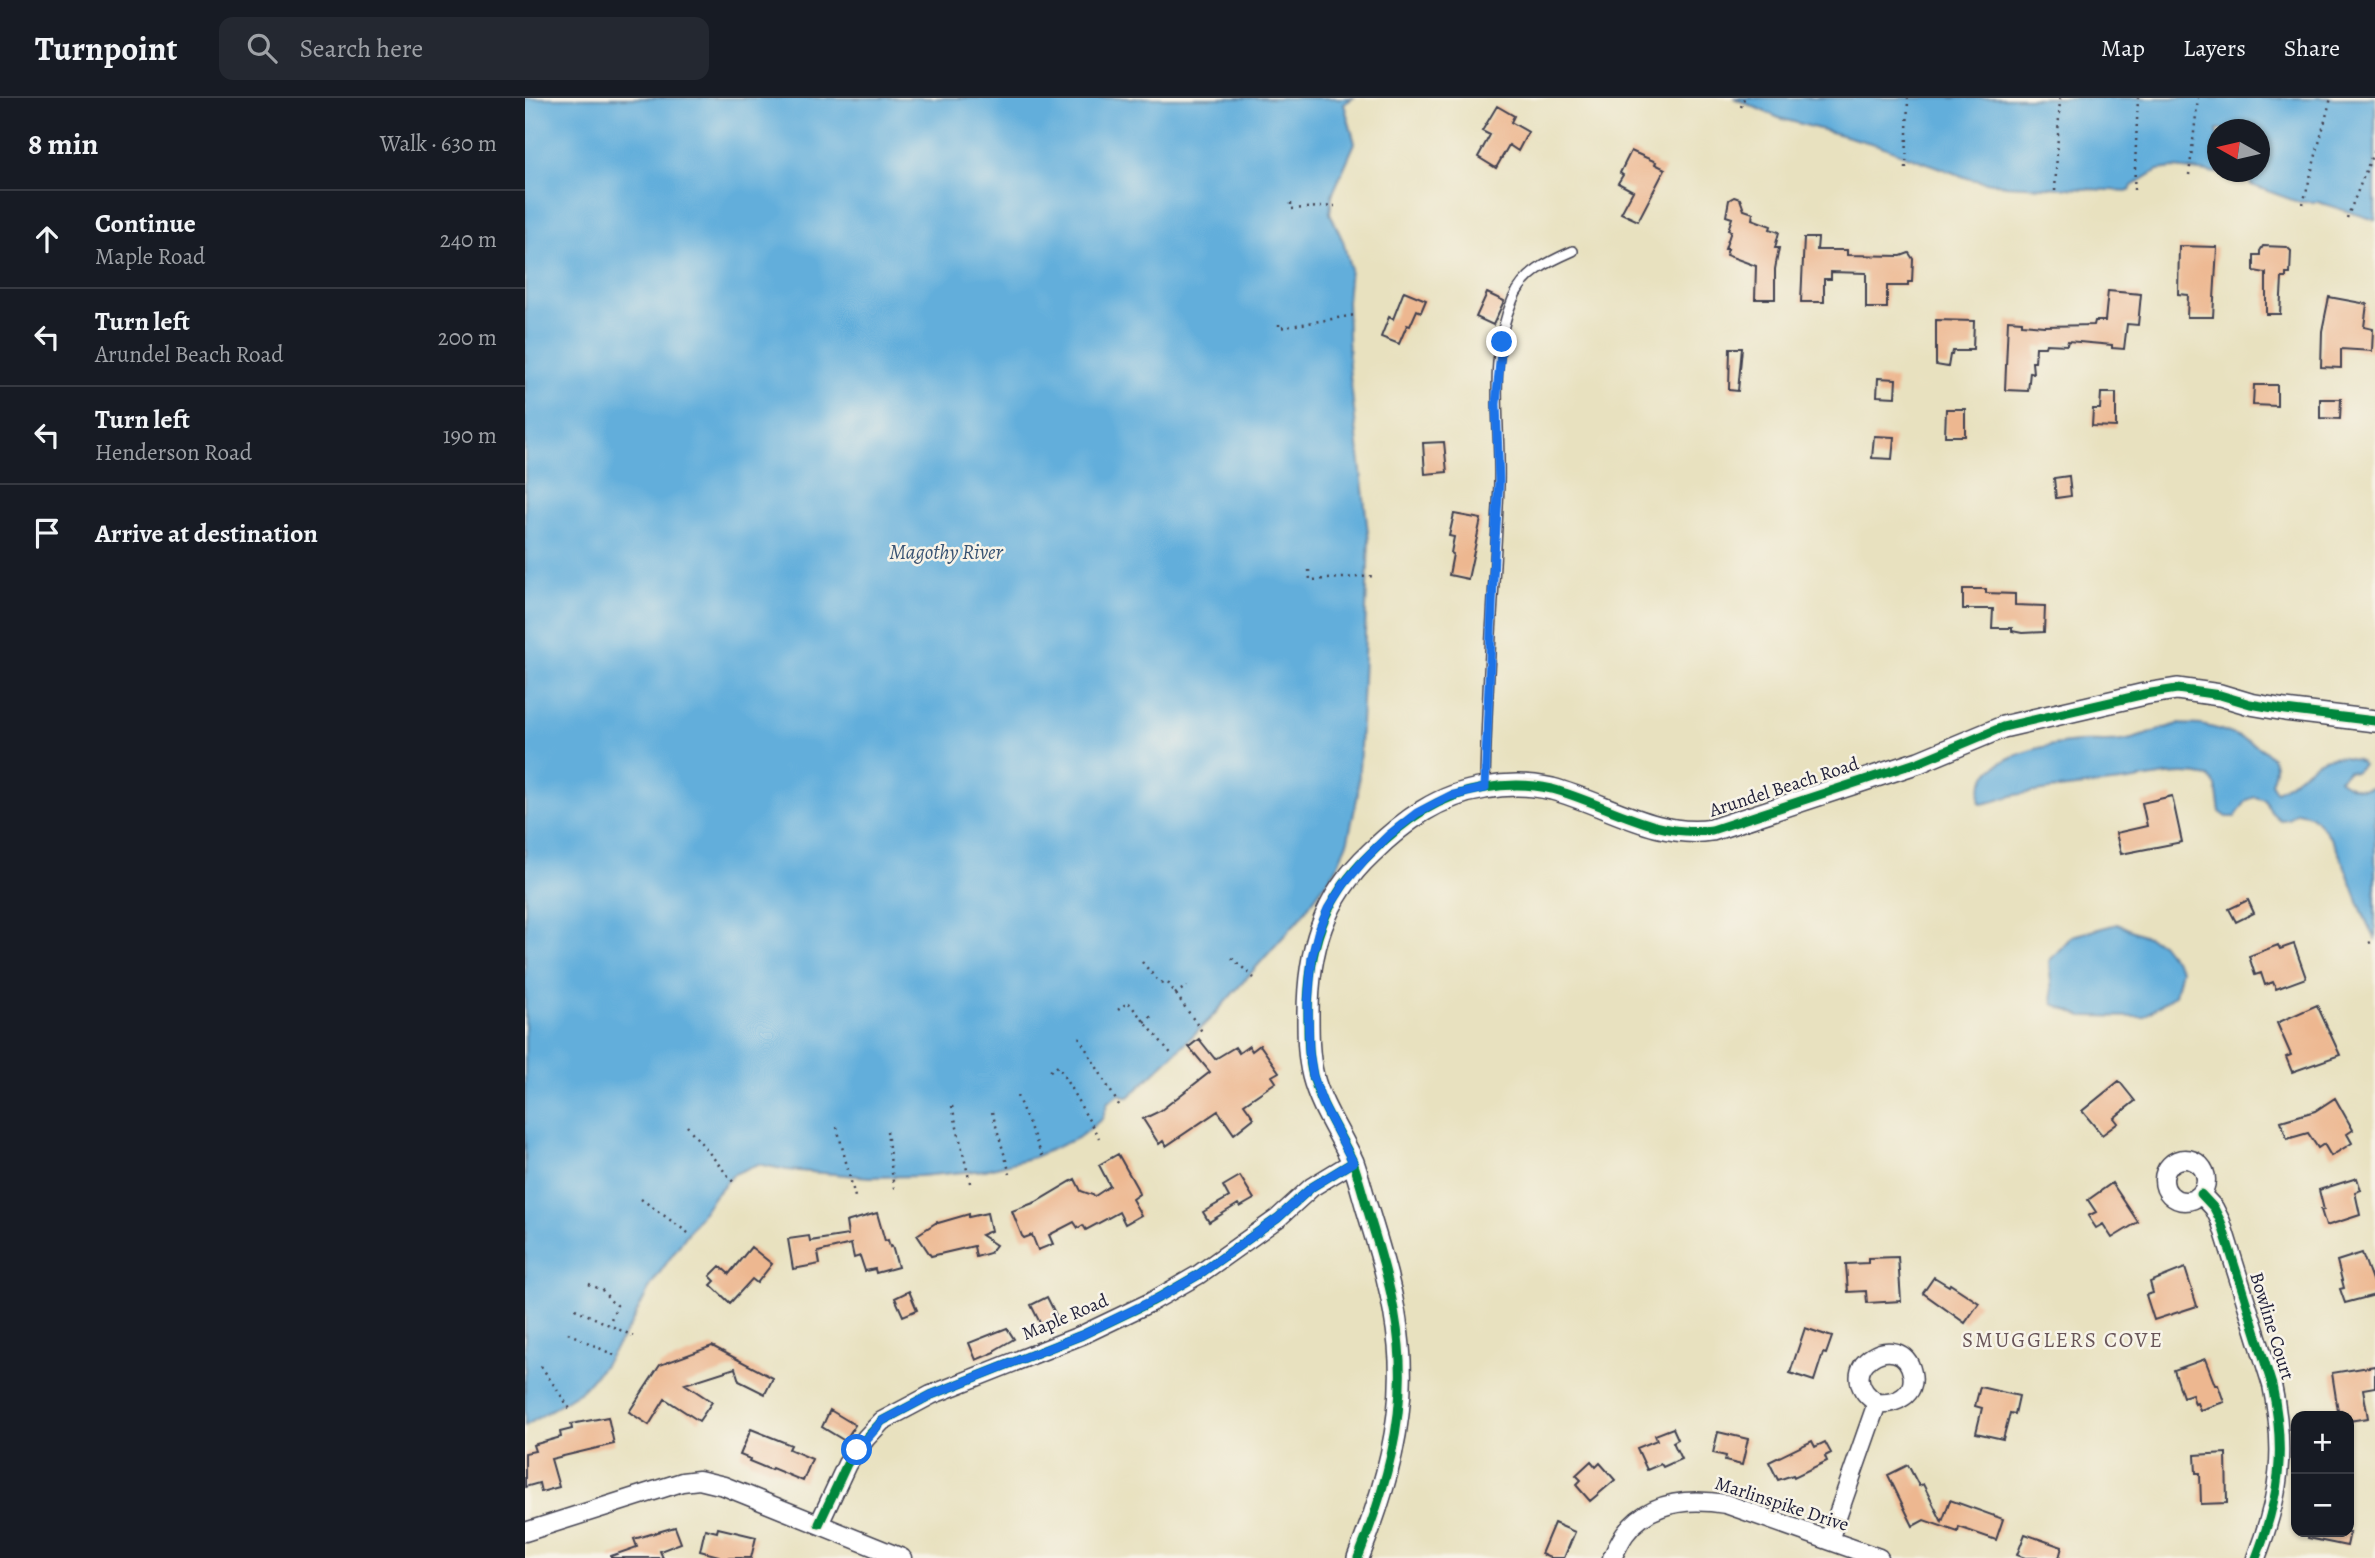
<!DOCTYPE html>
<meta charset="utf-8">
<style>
:root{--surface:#171b24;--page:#242831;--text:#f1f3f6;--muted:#9ea1a6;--line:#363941}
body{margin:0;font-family:Alegreya,serif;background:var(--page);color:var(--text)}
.controls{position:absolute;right:21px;bottom:21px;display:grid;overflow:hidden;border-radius:14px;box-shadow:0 2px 5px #0004}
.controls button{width:63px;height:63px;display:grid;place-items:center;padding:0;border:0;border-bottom:2px solid var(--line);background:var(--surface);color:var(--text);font:35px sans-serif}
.compass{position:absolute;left:1682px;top:21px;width:63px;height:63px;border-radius:50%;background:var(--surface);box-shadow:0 2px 5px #0004;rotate:278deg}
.stop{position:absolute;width:21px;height:21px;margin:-16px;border:5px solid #1a73e8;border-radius:50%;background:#fff}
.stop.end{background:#1a73e8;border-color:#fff;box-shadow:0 2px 7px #0008}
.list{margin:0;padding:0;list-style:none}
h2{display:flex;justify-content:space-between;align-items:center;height:91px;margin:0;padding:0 28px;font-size:30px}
h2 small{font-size:23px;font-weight:400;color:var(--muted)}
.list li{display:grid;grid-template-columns:46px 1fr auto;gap:21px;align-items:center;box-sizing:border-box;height:98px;padding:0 28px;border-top:2px solid var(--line)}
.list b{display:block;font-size:26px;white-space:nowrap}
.list p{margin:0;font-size:23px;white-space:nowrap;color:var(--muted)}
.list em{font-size:23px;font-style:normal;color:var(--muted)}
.icon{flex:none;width:38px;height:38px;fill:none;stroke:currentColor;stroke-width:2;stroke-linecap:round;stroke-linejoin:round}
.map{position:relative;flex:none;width:1850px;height:1460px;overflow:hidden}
header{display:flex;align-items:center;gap:42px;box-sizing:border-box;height:98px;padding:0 35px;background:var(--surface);border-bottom:2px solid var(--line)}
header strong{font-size:33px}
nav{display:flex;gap:38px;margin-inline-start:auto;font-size:24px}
.search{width:490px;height:63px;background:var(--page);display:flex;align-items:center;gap:18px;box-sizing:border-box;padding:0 24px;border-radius:14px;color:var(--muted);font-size:26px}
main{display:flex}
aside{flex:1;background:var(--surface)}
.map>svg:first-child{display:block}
.water{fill:#62aedb;stroke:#42688b;stroke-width:2;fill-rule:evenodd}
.building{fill:#edb790}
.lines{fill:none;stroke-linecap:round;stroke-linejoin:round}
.service-casing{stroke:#403f4f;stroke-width:12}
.minor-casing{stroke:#403f4f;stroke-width:21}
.tertiary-casing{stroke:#403f4f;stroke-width:24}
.path{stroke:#403f4f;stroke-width:2.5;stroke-dasharray:2 5;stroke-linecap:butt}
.service{stroke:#fff;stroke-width:9}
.minor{stroke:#fff;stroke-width:18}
.tertiary{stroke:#fff;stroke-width:21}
.cycleway-casing{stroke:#f7f3e8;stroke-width:13}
.cycleway{stroke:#00873e;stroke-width:9}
.route{stroke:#1a73e8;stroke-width:9}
.labels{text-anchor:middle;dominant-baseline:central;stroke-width:5;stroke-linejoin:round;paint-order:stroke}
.street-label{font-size:19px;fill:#22223b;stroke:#f7f3e8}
.water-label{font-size:21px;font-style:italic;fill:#385373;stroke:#f7f3e8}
.neighbourhood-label{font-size:21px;letter-spacing:2px;fill:#695659;stroke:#f7f3e8}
</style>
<header>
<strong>Turnpoint</strong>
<div class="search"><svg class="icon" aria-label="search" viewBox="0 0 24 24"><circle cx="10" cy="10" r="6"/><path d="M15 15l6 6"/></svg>Search here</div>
<nav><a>Map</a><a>Layers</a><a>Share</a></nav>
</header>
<main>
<aside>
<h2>8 min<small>Walk · 630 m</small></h2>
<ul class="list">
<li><svg class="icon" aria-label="ahead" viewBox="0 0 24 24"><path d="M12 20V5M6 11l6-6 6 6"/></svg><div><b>Continue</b><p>Maple Road</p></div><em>240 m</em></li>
<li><svg class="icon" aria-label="left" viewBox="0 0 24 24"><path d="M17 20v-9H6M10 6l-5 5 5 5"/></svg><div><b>Turn left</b><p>Arundel Beach Road</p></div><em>200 m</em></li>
<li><svg class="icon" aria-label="left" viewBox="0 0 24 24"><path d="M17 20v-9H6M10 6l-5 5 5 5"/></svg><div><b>Turn left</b><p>Henderson Road</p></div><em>190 m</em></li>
<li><svg class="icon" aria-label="arrive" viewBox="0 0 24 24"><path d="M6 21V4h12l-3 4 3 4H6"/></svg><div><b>Arrive at destination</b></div></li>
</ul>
</aside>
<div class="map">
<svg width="1850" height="1460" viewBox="0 0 1850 1460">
<rect width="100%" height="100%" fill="#f7f3e8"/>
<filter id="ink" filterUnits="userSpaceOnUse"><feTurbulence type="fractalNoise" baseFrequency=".0143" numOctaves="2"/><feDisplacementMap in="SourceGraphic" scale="14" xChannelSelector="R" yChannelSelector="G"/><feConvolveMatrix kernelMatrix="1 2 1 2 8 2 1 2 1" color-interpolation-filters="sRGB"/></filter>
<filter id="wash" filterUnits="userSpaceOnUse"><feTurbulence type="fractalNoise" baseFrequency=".00686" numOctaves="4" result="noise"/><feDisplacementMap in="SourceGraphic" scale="28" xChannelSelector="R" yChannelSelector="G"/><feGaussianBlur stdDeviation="1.57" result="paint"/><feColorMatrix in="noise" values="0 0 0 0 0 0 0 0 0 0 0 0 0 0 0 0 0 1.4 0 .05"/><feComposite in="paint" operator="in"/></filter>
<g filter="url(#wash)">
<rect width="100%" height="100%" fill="#e8e1bf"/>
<path class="water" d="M 0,0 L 828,0 L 819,6 L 830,45 L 807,97 L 805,115 L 818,143 L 825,170 L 822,203 L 824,269 L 844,443 L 833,696 L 823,742 L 811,771 L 774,821 L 686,920 L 604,999 L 594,996 L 583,1004 L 577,1021 L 553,1040 L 509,1059 L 460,1072 L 395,1078 L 345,1079 L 262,1072 L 233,1066 L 209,1076 L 190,1097 L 126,1187 L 105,1228 L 78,1268 L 56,1293 L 0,1328 Z
M 1209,0 L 1850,0 L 1850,122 L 1793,104 L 1773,104 L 1726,87 L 1724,82 L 1708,77 L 1649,70 L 1633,72 L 1607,88 L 1605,93 L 1478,87 L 1445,81 L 1353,47 L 1254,20 ZM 1692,32 L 1734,32 L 1734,74 L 1692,74 Z
M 1654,626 C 1661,627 1669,626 1676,627 C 1694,630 1743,647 1749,664 C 1752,671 1748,678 1746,685 L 1751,693 C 1774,684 1790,654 1819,659 C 1828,661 1831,660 1838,667 L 1830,674 L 1823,673 L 1814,681 C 1824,690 1837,693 1850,689 L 1850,840 C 1828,805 1820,743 1786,718 C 1782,715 1776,715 1771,714 L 1763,721 L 1755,722 L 1746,714 L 1740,702 L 1730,699 L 1722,702 L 1710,719 L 1702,719 L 1695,714 L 1691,688 L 1684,679 C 1655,672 1632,679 1604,683 C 1566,688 1529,690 1491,697 C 1479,699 1468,705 1455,706 C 1447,659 1518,647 1553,644 C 1567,643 1582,645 1596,643 C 1616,641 1634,630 1654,626 Z
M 1592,826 L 1636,845 L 1656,871 L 1650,897 L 1618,919 L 1557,918 L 1528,906 L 1524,863 L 1547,838 Z"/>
<g id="blocks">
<path class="building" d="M 972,8 L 989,18 L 986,24 L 1003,34 L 993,53 L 984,47 L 971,70 L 953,59 L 965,37 L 957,33 Z
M 1106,53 L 1131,64 L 1130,66 L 1140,71 L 1113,123 L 1096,115 L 1108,93 L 1093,85 L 1098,77 L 1095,75 Z
M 1209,99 L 1215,101 L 1219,112 L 1228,115 L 1227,121 L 1246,128 L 1245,131 L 1254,134 L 1250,150 L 1254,150 L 1250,171 L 1250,201 L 1230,201 L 1231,168 L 1201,157 L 1203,151 L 1200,151 L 1206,133 L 1203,132 L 1207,120 L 1201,118 L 1204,102 Z
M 1279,140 L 1293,140 L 1292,152 L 1322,152 L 1322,157 L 1376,158 L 1384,155 L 1388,161 L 1387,184 L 1383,184 L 1383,188 L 1362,188 L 1362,210 L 1341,210 L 1341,175 L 1306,174 L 1306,181 L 1299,181 L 1299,204 L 1276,204 Z
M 1654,148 L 1692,149 L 1688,219 L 1662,219 L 1663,197 L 1653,196 Z
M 1738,148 L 1762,149 L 1766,153 L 1765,176 L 1761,176 L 1761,180 L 1757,180 L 1755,216 L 1741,216 L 1741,175 L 1729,173 L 1729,157 L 1735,157 L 1735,153 Z
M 879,193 L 901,202 L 896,214 L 892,212 L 885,228 L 882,227 L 874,246 L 856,239 L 864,219 L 868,221 Z
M 1583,193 L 1616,196 L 1613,227 L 1602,226 L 1599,251 L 1587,250 L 1587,247 L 1543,243 L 1542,247 L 1521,246 L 1520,249 L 1511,249 L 1510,264 L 1507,264 L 1508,275 L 1505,274 L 1503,293 L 1480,292 L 1483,222 L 1497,223 L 1497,226 L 1519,228 L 1569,227 L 1570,223 L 1580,223 Z
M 962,195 L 979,203 L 968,227 L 951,219 Z
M 1804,199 L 1842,206 L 1839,229 L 1848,231 L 1847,253 L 1816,251 L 1816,270 L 1796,269 L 1797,233 Z
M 1411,222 L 1449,223 L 1448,251 L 1443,251 L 1443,253 L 1428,253 L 1427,257 L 1425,257 L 1423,269 L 1411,267 Z
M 1205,250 L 1217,250 L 1213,293 L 1204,292 Z
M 1353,280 L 1371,281 L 1370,299 L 1352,298 Z
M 1729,287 L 1752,287 L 1752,308 L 1728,307 Z
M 1576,295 L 1591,295 L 1591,329 L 1567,328 L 1568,311 L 1575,311 Z
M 1795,301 L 1816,301 L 1815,321 L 1795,320 Z
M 1421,311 L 1440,311 L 1440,338 L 1420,338 Z
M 1349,338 L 1369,339 L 1367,361 L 1347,360 Z
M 919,344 L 922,374 L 900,376 L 898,345 Z
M 1544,378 L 1546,398 L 1531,400 L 1529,380 Z
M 929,416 L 956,421 L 943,481 L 924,477 L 928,456 L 926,455 L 929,439 L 924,438 Z
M 1438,491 L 1461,491 L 1461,495 L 1490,496 L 1490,507 L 1520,508 L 1519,534 L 1497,535 L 1487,533 L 1487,530 L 1467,530 L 1468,511 L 1438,511 Z
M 1647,698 L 1657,744 L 1596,756 L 1591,735 L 1622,728 L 1617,705 Z
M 1723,802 L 1729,815 L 1711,824 L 1704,811 Z
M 1769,846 L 1781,880 L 1751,891 L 1748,884 L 1740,887 L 1736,875 L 1730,877 L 1724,858 L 1753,847 L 1755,851 Z
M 1792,907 L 1815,957 L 1767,974 L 1761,959 L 1766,957 L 1752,925 Z
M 674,941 L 690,961 L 710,949 L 714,955 L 724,948 L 727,953 L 735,947 L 754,974 L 747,978 L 751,984 L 719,1006 L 729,1020 L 709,1036 L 693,1013 L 641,1048 L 638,1043 L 634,1046 L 618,1021 L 635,1013 L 685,974 L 664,949 Z
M 1594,983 L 1610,1003 L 1589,1020 L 1593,1025 L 1577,1037 L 1557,1013 Z
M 1810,1000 L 1828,1032 L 1822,1036 L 1827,1045 L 1806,1058 L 1799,1046 L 1793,1050 L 1783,1035 L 1762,1041 L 1756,1023 L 1790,1013 Z
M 593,1056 L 612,1090 L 614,1096 L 607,1101 L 616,1117 L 600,1126 L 594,1114 L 561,1132 L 558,1127 L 553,1130 L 549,1124 L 524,1137 L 528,1146 L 513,1152 L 507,1137 L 499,1140 L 497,1138 L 487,1113 L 511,1104 L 550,1081 L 556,1093 L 570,1098 L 585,1088 L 574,1067 Z
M 715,1078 L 729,1101 L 715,1109 L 713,1106 L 684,1124 L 678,1114 L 704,1099 L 698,1088 Z
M 1832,1080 L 1836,1092 L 1830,1094 L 1835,1117 L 1801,1128 L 1796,1112 L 1799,1112 L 1794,1092 Z
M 1587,1085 L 1613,1124 L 1587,1140 L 1578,1126 L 1571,1130 L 1563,1118 L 1571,1114 L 1563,1102 Z
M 352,1115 L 360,1143 L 363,1142 L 365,1149 L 367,1148 L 373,1169 L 351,1175 L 350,1171 L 340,1173 L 335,1158 L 329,1160 L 326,1146 L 293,1154 L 295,1166 L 268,1171 L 263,1141 L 284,1138 L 285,1143 L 323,1137 L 321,1124 Z
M 462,1115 L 466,1133 L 456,1137 L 471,1147 L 465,1155 L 451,1159 L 449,1148 L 406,1158 L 392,1137 L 412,1124 L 413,1125 L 444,1116 L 444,1119 Z
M 226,1149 L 247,1166 L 232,1185 L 227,1181 L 205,1205 L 186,1187 L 190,1183 L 185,1178 L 195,1168 L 204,1176 Z
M 1837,1155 L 1850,1190 L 1850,1197 L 1820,1205 L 1815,1191 L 1819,1190 L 1812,1163 Z
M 1373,1159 L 1376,1203 L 1342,1205 L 1341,1193 L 1323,1194 L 1321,1166 L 1343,1165 L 1343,1160 Z
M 1660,1170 L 1672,1208 L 1629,1222 L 1621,1197 L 1628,1195 L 1625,1184 Z
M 1409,1179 L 1424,1188 L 1425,1186 L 1454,1205 L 1440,1225 L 1398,1195 Z
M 384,1193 L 392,1212 L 378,1218 L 370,1200 Z
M 522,1199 L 532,1219 L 516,1227 L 506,1207 Z
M 482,1230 L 489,1241 L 470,1252 L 470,1254 L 451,1262 L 444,1245 Z
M 1280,1230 L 1307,1239 L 1301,1256 L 1298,1255 L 1289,1283 L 1265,1275 Z
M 187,1248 L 248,1280 L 240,1296 L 214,1283 L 210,1270 L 160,1286 L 187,1304 L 174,1323 L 140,1301 L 124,1327 L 104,1314 L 135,1267 Z
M 1680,1261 L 1690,1287 L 1693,1287 L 1699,1304 L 1675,1312 L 1672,1305 L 1670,1306 L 1667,1296 L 1658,1299 L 1649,1272 Z
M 1850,1268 L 1850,1289 L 1838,1291 L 1843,1320 L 1824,1323 L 1824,1318 L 1818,1318 L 1817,1313 L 1813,1313 L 1807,1275 Z
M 1455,1289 L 1494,1298 L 1490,1316 L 1485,1315 L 1478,1341 L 1451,1335 L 1457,1310 L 1450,1308 Z
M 305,1312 L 330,1327 L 320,1343 L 297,1329 Z
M 83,1319 L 89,1346 L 26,1361 L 34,1389 L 16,1394 L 14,1385 L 0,1389 L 0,1355 L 10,1353 L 8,1347 L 36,1339 L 35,1334 L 47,1331 L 46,1326 Z
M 1148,1330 L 1153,1341 L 1148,1344 L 1156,1361 L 1138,1369 L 1136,1366 L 1122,1372 L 1112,1350 L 1132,1342 L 1130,1337 Z
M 226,1331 L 266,1347 L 264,1351 L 287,1361 L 278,1383 L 247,1370 L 246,1372 L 224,1363 L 225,1361 L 215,1357 Z
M 1193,1334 L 1223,1341 L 1217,1367 L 1200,1363 L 1201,1358 L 1188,1355 Z
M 1287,1343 L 1290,1349 L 1300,1344 L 1306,1355 L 1300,1358 L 1302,1363 L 1269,1379 L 1268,1377 L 1253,1382 L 1244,1364 Z
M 1701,1355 L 1702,1405 L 1676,1406 L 1675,1375 L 1671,1375 L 1670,1357 Z
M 1066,1363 L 1071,1369 L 1075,1365 L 1090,1382 L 1065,1403 L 1051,1387 L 1056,1382 L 1051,1377 Z
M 1383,1367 L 1394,1388 L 1398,1386 L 1417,1424 L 1425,1402 L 1478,1421 L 1471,1442 L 1434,1429 L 1433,1434 L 1399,1422 L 1388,1428 L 1363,1377 Z
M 1029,1425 L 1050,1434 L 1039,1460 L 1025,1460 L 1016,1456 Z
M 150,1429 L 156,1445 L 135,1453 L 138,1460 L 86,1460 L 86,1458 L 112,1449 L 109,1441 Z
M 193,1430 L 231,1439 L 226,1460 L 194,1460 L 194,1458 L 175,1453 L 180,1431 L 192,1434 Z
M 1784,1434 L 1825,1434 L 1822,1448 L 1783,1440 Z
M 1500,1436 L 1537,1449 L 1534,1460 L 1500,1460 L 1492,1457 Z"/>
</g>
</g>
<g filter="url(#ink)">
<use href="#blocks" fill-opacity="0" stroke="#403f4f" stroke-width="2"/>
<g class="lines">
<defs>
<path id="service" d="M 960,690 C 961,588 970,487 974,386 C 976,325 962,259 988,201 C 999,175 1023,164 1048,153"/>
<path id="minor" d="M1639 1082a21 21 0 1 1 42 0a21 21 0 1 1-42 0Z
M 1676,1096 L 1689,1110 L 1696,1124 L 1747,1287 C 1761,1353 1755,1398 1731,1460
M 294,1426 L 322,1366 L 341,1340 L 357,1323 L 406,1297 L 557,1237 L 626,1204 L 673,1177 L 753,1120 L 787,1089 L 828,1064
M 0,1434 L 157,1384 L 174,1382 L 199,1388 L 377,1460
M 1304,1442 L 1352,1305 C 1370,1307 1392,1297 1387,1275 C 1377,1227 1301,1271 1352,1305
M 1087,1460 C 1091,1452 1095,1443 1100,1436 C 1124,1403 1164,1400 1201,1406 L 1354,1460"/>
<path id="tertiary" d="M 833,1460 C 860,1392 881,1322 874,1248 C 870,1200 855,1152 841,1107 C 837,1093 833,1078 828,1064 C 815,1035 796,1009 788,978 C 783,958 783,937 783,916 C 783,853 798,800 846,755 C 879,723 913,697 960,690 C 981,686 1006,686 1027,691 C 1080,705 1131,741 1187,732 L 1394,664 L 1478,629 L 1620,596 L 1652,591 L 1695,597 L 1725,606 L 1760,612 L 1850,623"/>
</defs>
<use href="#service" class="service-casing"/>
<use href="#minor" class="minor-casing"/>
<use href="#tertiary" class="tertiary-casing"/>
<path class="path" d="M 1216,9 L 1219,0
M 1381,71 L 1383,0
M 1664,77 L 1673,0
M 1609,92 L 1613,0
M 1530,93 L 1535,0
M 766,105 L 766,111 L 810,108
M 1778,106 L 1806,0
M 1822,120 L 1850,50
M 754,226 L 754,230 L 830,217
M 784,472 L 785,482 L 850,478
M 1844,845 L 1850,842
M 707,860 L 729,880
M 617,864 L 634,884 L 644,886 L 678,935
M 650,896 L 662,888
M 593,912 L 603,904 L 648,958
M 619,924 L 628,917
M 554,939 L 595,1009
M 525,973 L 533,968 L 574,1040
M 492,998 L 519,1062
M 427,1008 L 446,1089
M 467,1014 L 485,1076
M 162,1028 L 209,1085
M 312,1029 L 330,1099
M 362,1033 L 369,1092
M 116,1101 L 166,1137
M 64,1186 L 77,1192 L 87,1204 L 92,1207 L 84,1226
M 50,1211 L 108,1238
M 43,1235 L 93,1259
M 16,1268 L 45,1311"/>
<use href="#service" class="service"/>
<use href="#minor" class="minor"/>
<use href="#tertiary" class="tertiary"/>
<defs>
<path id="cycleway" d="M 1676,1096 L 1689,1110 L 1696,1124 L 1747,1287 C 1761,1353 1755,1398 1731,1460
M 294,1426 L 322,1366 L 341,1340 L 357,1323 L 406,1297 L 557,1237 L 626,1204 L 673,1177 L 753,1120 L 787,1089 L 828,1064
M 833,1460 C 860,1392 881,1322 874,1248 C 870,1200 855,1152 841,1107 C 837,1093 833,1078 828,1064 C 815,1035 796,1009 788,978 C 783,958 783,937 783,916 C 783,853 798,800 846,755 C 879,723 913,697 960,690 C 981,686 1006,686 1027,691 C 1080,705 1131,741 1187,732 L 1394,664 L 1478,629 L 1620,596 L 1652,591 L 1695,597 L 1725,606 L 1760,612 L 1850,623"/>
</defs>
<use href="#cycleway" class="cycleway-casing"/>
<use href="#cycleway" class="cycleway"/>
</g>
</g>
<g class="lines" filter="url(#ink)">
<path class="route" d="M 332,1352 L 357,1323 L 406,1297 L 557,1237 L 637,1198 L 673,1177 L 753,1120 L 787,1089 L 828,1064 L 798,1006 L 788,978 L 784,954 L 783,906 L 787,859 L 793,835 L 803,811 L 819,786 L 839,762 L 864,737 L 892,715 L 925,698 L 960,690 L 969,457 L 974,384 L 971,306 L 977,244"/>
</g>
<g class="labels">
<g class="street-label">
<text transform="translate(1259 689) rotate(-18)">Arundel Beach Road</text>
<text transform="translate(540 1219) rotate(-23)">Maple Road</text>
<text transform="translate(1747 1228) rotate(73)">Bowline Court</text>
<text transform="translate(1257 1406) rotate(18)">Marlinspike Drive</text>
</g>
<g class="water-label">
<text x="421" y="454">Magothy River</text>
</g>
<g class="neighbourhood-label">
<text x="1538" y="1242">SMUGGLERS COVE</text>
</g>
</g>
</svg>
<div class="controls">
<button>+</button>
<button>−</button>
</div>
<svg class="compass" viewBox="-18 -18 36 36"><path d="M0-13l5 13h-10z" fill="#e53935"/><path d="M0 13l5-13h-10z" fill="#9ea1a6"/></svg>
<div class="stop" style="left:332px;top:1352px"></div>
<div class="stop end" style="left:977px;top:244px"></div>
</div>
</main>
